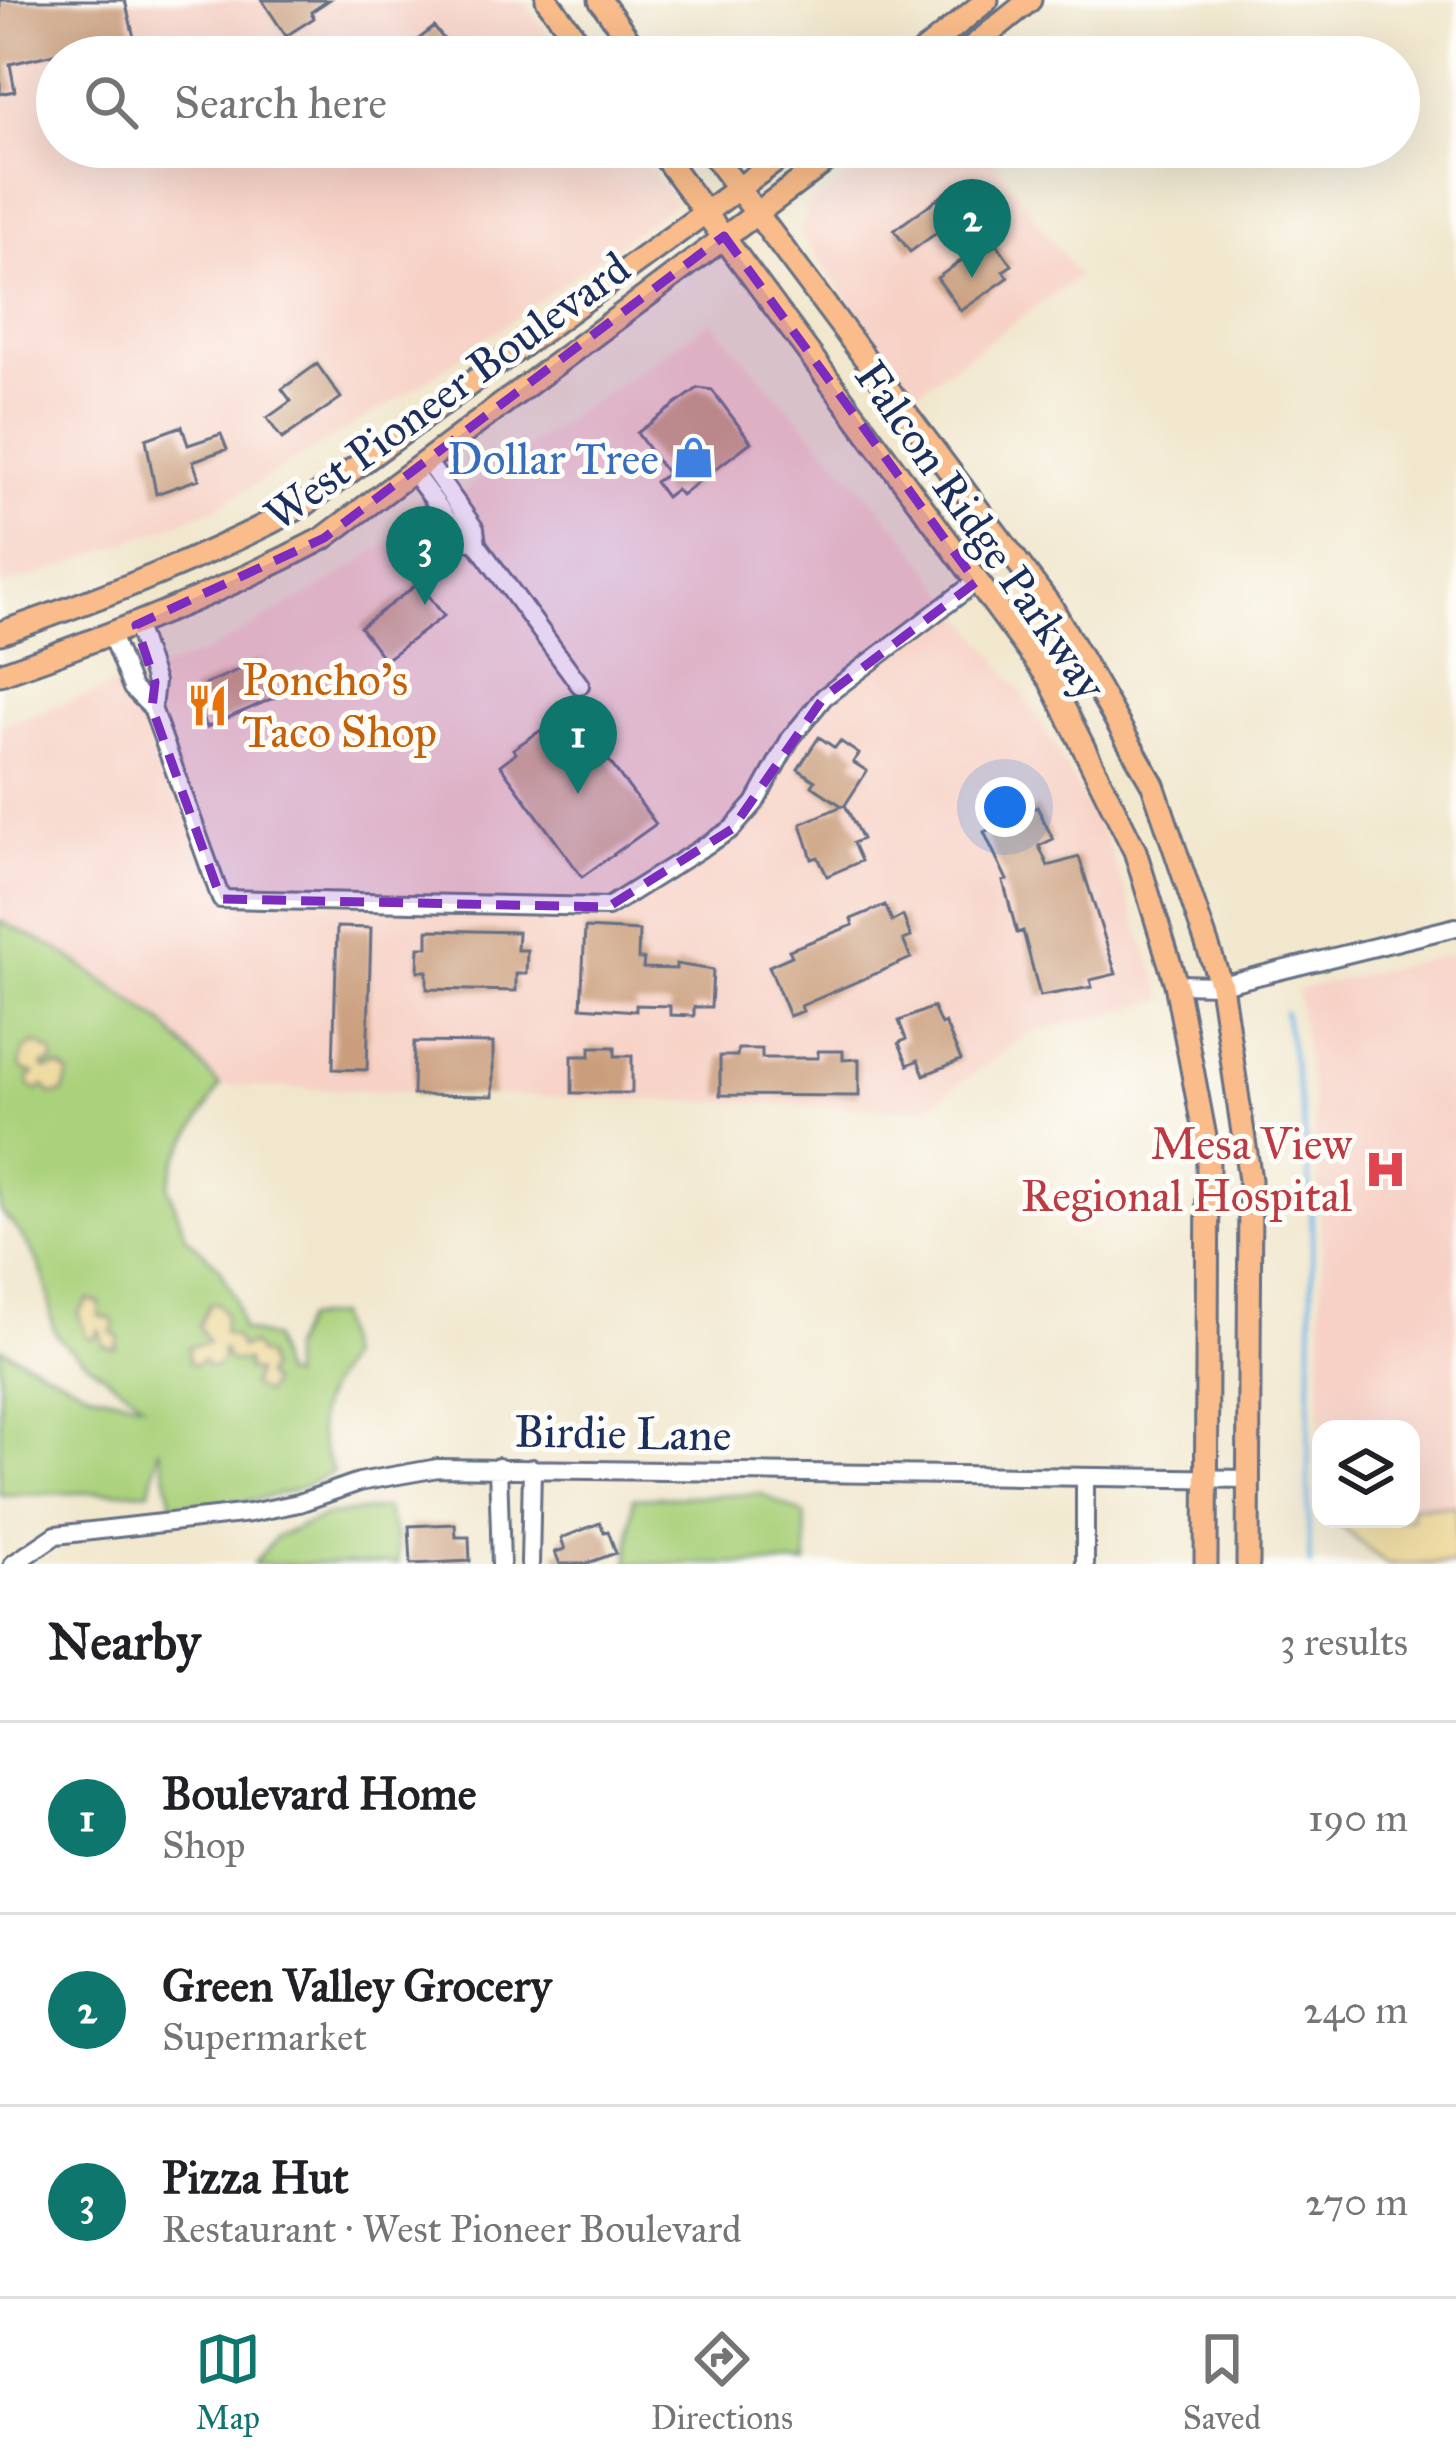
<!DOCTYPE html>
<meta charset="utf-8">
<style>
:root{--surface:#fff;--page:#f2f2f2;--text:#202124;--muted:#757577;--line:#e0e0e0;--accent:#0f766e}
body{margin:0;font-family:"IM FELL Great Primer",serif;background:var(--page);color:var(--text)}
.controls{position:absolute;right:36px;bottom:36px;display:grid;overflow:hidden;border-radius:24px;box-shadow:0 12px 48px #0002}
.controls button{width:108px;height:108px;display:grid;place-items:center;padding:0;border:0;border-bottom:3px solid var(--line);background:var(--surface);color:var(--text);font:60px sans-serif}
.you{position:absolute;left:1005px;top:807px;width:42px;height:42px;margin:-30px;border:9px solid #fff;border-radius:50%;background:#1a73e8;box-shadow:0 0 0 18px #1a73e833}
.badge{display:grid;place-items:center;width:78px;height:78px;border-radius:50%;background:var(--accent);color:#fff;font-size:39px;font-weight:700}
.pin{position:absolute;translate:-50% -99px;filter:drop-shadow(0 3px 6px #0008)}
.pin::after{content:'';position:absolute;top:63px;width:42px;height:36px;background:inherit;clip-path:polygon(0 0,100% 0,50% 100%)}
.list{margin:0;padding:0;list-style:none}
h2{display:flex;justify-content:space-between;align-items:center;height:156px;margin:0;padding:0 48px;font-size:51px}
h2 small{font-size:39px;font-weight:400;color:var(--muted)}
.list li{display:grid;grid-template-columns:78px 1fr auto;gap:36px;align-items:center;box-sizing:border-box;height:192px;padding:0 48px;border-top:3px solid var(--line)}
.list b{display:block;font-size:45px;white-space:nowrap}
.list p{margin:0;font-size:39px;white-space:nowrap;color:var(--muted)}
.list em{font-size:39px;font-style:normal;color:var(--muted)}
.icon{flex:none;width:66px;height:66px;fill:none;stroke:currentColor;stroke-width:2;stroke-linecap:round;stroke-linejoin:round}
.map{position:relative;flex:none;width:1456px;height:1564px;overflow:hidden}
.search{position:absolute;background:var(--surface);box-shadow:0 12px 48px #0002;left:36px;right:36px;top:36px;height:132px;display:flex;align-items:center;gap:30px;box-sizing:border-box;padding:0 42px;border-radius:66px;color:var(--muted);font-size:45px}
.sheet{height:732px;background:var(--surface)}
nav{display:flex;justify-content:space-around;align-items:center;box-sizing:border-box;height:168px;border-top:3px solid var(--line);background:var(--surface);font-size:33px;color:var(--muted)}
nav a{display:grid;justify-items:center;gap:6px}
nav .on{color:var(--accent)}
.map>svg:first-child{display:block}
.built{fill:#f7d1c6}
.green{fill:#aad17b;stroke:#62806c;stroke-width:3}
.sand{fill:#eeda9e;stroke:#84847e;stroke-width:3}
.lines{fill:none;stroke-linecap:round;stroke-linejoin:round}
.stream{stroke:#6fb3e5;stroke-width:4.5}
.building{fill:#ca9e7d}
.minor-casing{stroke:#666f85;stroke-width:22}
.major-casing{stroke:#666f85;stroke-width:27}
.minor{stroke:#fff;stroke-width:16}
.major{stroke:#f9bc8a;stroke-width:21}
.marked{fill:#7b2cbf;fill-opacity:0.2;stroke:#7b2cbf;stroke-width:9;stroke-dasharray:24 15;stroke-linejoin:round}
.labels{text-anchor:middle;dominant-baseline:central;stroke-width:10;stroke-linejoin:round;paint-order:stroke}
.street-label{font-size:45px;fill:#1b2f5e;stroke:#fdfcf7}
.shop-label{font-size:45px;fill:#366cbe;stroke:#fdfcf7;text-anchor:end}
.food-label{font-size:45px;fill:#c56008;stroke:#fdfcf7;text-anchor:start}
.health-label{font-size:45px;fill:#be3a42;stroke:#fdfcf7;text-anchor:end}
</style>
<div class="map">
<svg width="1456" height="1564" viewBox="0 0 1456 1564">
<rect width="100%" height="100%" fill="#fdfcf7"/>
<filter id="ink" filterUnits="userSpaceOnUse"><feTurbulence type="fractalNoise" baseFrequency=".00833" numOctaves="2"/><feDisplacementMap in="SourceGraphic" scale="24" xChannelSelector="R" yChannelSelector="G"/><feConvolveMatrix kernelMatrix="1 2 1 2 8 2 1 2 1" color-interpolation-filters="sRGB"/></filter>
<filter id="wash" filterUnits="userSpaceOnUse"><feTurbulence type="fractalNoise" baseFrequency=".004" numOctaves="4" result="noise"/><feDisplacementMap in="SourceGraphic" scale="48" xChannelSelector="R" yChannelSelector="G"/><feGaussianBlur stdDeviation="2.7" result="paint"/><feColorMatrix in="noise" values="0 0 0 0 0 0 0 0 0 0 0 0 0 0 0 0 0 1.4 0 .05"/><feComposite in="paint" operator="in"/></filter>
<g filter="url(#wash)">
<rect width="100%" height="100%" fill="#f1e7cd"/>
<path class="built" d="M 0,0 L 522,0 L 565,57 L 57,57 L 57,147 L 633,147 L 676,203 L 422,384 L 216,508 L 66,566 L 0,587 Z
M 891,147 L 985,147 L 1078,277 L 915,393 L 798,230 L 809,214 L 805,208 Z
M 711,321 L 905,536 L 1035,711 L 1107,843 L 1165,1000 L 1029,1033 L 924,1109 L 220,1086 L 163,1023 L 59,950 L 0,921 L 0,726 L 205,653 L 338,577 Z
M 1456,953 L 1456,1506 L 1411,1506 L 1411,1429 L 1321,1429 L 1318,1508 L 1322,1240 L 1312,1097 L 1297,990 Z"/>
<path class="green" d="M 0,921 L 59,950 L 163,1023 L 220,1086 L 176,1160 L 168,1186 L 186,1236 L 220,1268 L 235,1298 L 242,1330 L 272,1338 L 281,1374 L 290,1378 L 290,1349 L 304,1319 L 336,1315 L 346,1358 C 317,1404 308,1419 333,1472 C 283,1501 230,1504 173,1507 L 159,1447 L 150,1491 L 0,1495 L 0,1348 L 90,1392 L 142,1403 C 121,1384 63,1351 54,1330 C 49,1320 51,1304 48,1292 C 41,1261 23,1234 0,1211 Z
M 762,1494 L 805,1515 L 807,1564 L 628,1564 L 633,1498 Z
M 385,1508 L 396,1537 L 398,1564 L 253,1564 L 276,1537 L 326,1516 Z"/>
<path class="sand" d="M 36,1043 L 53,1053 L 53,1062 L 43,1065 L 44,1069 L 60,1067 L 69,1074 L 63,1093 L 52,1095 L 44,1086 L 38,1091 L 29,1086 L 29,1078 L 34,1074 L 23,1070 L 20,1066 L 24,1050 Z
M 88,1300 L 100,1303 L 99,1316 L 112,1319 L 115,1325 L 111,1332 L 119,1336 L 116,1349 L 104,1346 L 99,1330 L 94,1339 L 87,1337 L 78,1313 Z
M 210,1303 L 217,1303 L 225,1315 L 223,1333 L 235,1337 L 240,1348 L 252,1344 L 258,1354 L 265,1356 L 268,1368 L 264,1376 L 270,1383 L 265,1394 L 251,1386 L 256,1372 L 247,1370 L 246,1361 L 229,1361 L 222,1348 L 222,1360 L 216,1367 L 207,1366 L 203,1360 L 195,1365 L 189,1362 L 188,1347 L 208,1343 L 199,1326 Z
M 1411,1506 L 1456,1506 L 1456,1564 L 1387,1564 L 1332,1519 L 1411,1519 Z"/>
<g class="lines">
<path class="stream" d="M 1284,1012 C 1299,1084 1311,1157 1312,1231 C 1314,1342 1304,1453 1310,1564"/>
</g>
<g id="blocks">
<path class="building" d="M 0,0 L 125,0 L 138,54 L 59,57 L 58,53 L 10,64 L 15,91 L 0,94 Z
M 262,0 L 329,0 L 311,12 L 314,18 L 286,36 Z
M 434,27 L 454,52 L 465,43 L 476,57 L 396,57 Z
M 962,181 L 978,203 L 910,252 L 894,230 Z
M 993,238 L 1012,265 L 1003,271 L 1008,278 L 961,311 L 937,278 Z
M 317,364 L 341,398 L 282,439 L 267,418 L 291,401 L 282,389 Z
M 698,388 L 712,390 L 751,442 L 681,495 L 676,489 L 666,497 L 655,482 L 667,474 L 637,433 Z
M 182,426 L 188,445 L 221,434 L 227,449 L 193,461 L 199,479 L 156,494 L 146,439 Z
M 419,583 L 444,616 L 385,660 L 360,627 Z
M 260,660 L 276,697 L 207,727 L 191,691 Z
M 571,710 L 656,824 L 582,877 L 500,765 L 516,753 L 513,749 Z
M 819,737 L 835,748 L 840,741 L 859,754 L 853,762 L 867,771 L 845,805 L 862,839 L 853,843 L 861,861 L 827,876 L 818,857 L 812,859 L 801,824 L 842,806 L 812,786 L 815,781 L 798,769 Z
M 1037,807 L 1053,839 L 1039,846 L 1048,866 L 1079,857 L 1116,974 L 1090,980 L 1092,987 L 1040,996 L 1023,931 L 1017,933 L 1003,881 L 1007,880 L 984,832 Z
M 885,905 L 892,921 L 903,916 L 911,937 L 903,940 L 911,958 L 801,1006 L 803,1011 L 789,1016 L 769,966 L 792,956 L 789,950 L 853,925 L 851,919 Z
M 337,927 L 371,928 L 367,1070 L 333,1069 Z
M 585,928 L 639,931 L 638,959 L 644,959 L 643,968 L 676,969 L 676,964 L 713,970 L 711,1007 L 694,1007 L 694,1016 L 670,1015 L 670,1006 L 636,1005 L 636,1011 L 581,1007 Z
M 428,930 L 518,932 L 517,950 L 527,950 L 526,974 L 516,974 L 516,991 L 427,989 L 427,971 L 418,971 L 419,947 L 428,947 Z
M 933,1007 L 941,1025 L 945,1023 L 961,1060 L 924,1075 L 918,1060 L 908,1065 L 899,1043 L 906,1039 L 899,1021 Z
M 414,1042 L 493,1043 L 493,1096 L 413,1095 Z
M 590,1047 L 615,1047 L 615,1056 L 632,1056 L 632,1093 L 572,1093 L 572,1056 L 590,1056 Z
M 738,1049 L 762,1049 L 762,1058 L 818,1058 L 818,1051 L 843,1051 L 843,1060 L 859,1059 L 859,1096 L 720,1095 L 720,1056 L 737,1056 Z
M 600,1523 L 604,1532 L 608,1531 L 616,1553 L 585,1564 L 560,1564 L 555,1552 L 565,1549 L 561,1538 Z
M 455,1524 L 456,1537 L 469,1537 L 470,1561 L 411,1564 L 409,1526 Z"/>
</g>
</g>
<g filter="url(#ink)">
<use href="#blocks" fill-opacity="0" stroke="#666f85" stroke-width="3"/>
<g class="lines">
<defs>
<path id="minor" d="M 426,460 L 475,529 L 477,544
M 412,471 L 463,539 L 477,544 L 580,685
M 136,625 L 155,682 L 152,708
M 111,635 L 132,688 L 152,708 L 221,899 L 608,907 L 732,829 L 755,803 L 790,739 L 824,697 L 976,582
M 1176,984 L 1221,985 L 1456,927
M 498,1467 L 501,1564
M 13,1564 L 56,1535 L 250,1513 L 299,1503 L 359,1482 L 438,1468 L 1249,1479
M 530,1564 L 532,1468
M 1085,1564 L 1085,1477"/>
<path id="major" d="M 547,0 L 590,57
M 600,0 L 641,57
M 917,57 L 987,0
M 960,57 L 1030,0
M 657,147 L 1050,680 L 1135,851 L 1176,984 L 1208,1153 L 1206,1564
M 707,147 L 1052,608 L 1153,785 L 1221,985 L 1250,1180 L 1248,1564
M 0,633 C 107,596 205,558 304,505 L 795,147
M 0,674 C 114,634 218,594 324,538 L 845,147"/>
</defs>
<use href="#minor" class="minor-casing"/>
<use href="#major" class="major-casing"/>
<use href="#minor" class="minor"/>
<use href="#major" class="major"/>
</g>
</g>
<path class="marked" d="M 724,236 L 976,582 L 824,697 L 732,829 L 608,907 L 221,899 L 152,708 L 155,682 L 136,625 L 324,538 Z"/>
<defs>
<symbol id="shop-bare" viewBox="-9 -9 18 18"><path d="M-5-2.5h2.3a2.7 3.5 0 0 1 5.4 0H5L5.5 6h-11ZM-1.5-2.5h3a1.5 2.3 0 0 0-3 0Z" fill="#3f7fe0" stroke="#fdfcf7" stroke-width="2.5" paint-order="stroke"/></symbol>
<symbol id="restaurant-bare" viewBox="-9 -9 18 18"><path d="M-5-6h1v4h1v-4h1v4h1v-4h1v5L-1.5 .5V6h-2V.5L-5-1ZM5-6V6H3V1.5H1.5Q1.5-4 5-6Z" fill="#e8710a" stroke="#fdfcf7" stroke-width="2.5" paint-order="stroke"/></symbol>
<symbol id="hospital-bare" viewBox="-9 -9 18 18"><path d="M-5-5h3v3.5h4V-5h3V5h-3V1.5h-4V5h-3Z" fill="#e0444e" stroke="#fdfcf7" stroke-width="2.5" paint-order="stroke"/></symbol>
</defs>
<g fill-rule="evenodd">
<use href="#shop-bare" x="664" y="428" width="59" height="59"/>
<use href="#restaurant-bare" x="178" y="676" width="59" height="59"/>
<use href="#hospital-bare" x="1356" y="1140" width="59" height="59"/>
</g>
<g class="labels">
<g class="street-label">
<text transform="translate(447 391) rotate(-36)">West Pioneer Boulevard</text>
<text transform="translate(981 530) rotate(55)">Falcon Ridge Parkway</text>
<text transform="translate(623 1433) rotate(1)">Birdie Lane</text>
</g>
<g class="shop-label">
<text x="659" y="458">Dollar Tree</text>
</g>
<g class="food-label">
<text x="242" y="679">Poncho’s<tspan x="242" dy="52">Taco Shop</tspan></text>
</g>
<g class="health-label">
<text x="1352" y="1143">Mesa View<tspan x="1352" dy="52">Regional Hospital</tspan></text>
</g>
</g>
</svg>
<div class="controls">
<button><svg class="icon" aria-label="layers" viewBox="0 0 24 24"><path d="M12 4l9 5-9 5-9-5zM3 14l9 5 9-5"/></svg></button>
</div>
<div class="you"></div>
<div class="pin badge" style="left:578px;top:794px">1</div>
<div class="pin badge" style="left:972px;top:278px">2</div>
<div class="pin badge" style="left:425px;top:605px">3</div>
<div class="search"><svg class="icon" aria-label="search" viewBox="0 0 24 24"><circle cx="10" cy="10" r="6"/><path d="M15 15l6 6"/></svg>Search here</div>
</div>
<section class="sheet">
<h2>Nearby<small>3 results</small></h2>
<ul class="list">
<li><span class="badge">1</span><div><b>Boulevard Home</b><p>Shop</p></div><em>190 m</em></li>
<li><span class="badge">2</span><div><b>Green Valley Grocery</b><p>Supermarket</p></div><em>240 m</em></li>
<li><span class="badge">3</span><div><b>Pizza Hut</b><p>Restaurant · West Pioneer Boulevard</p></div><em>270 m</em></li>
</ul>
</section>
<nav>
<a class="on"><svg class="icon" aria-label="map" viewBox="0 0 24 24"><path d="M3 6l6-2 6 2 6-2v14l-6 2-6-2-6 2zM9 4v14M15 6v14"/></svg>Map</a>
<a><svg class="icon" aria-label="directions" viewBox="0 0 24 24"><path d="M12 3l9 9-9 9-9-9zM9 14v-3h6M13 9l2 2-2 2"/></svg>Directions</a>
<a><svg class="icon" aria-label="saved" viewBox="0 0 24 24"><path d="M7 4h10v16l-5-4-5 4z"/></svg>Saved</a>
</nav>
